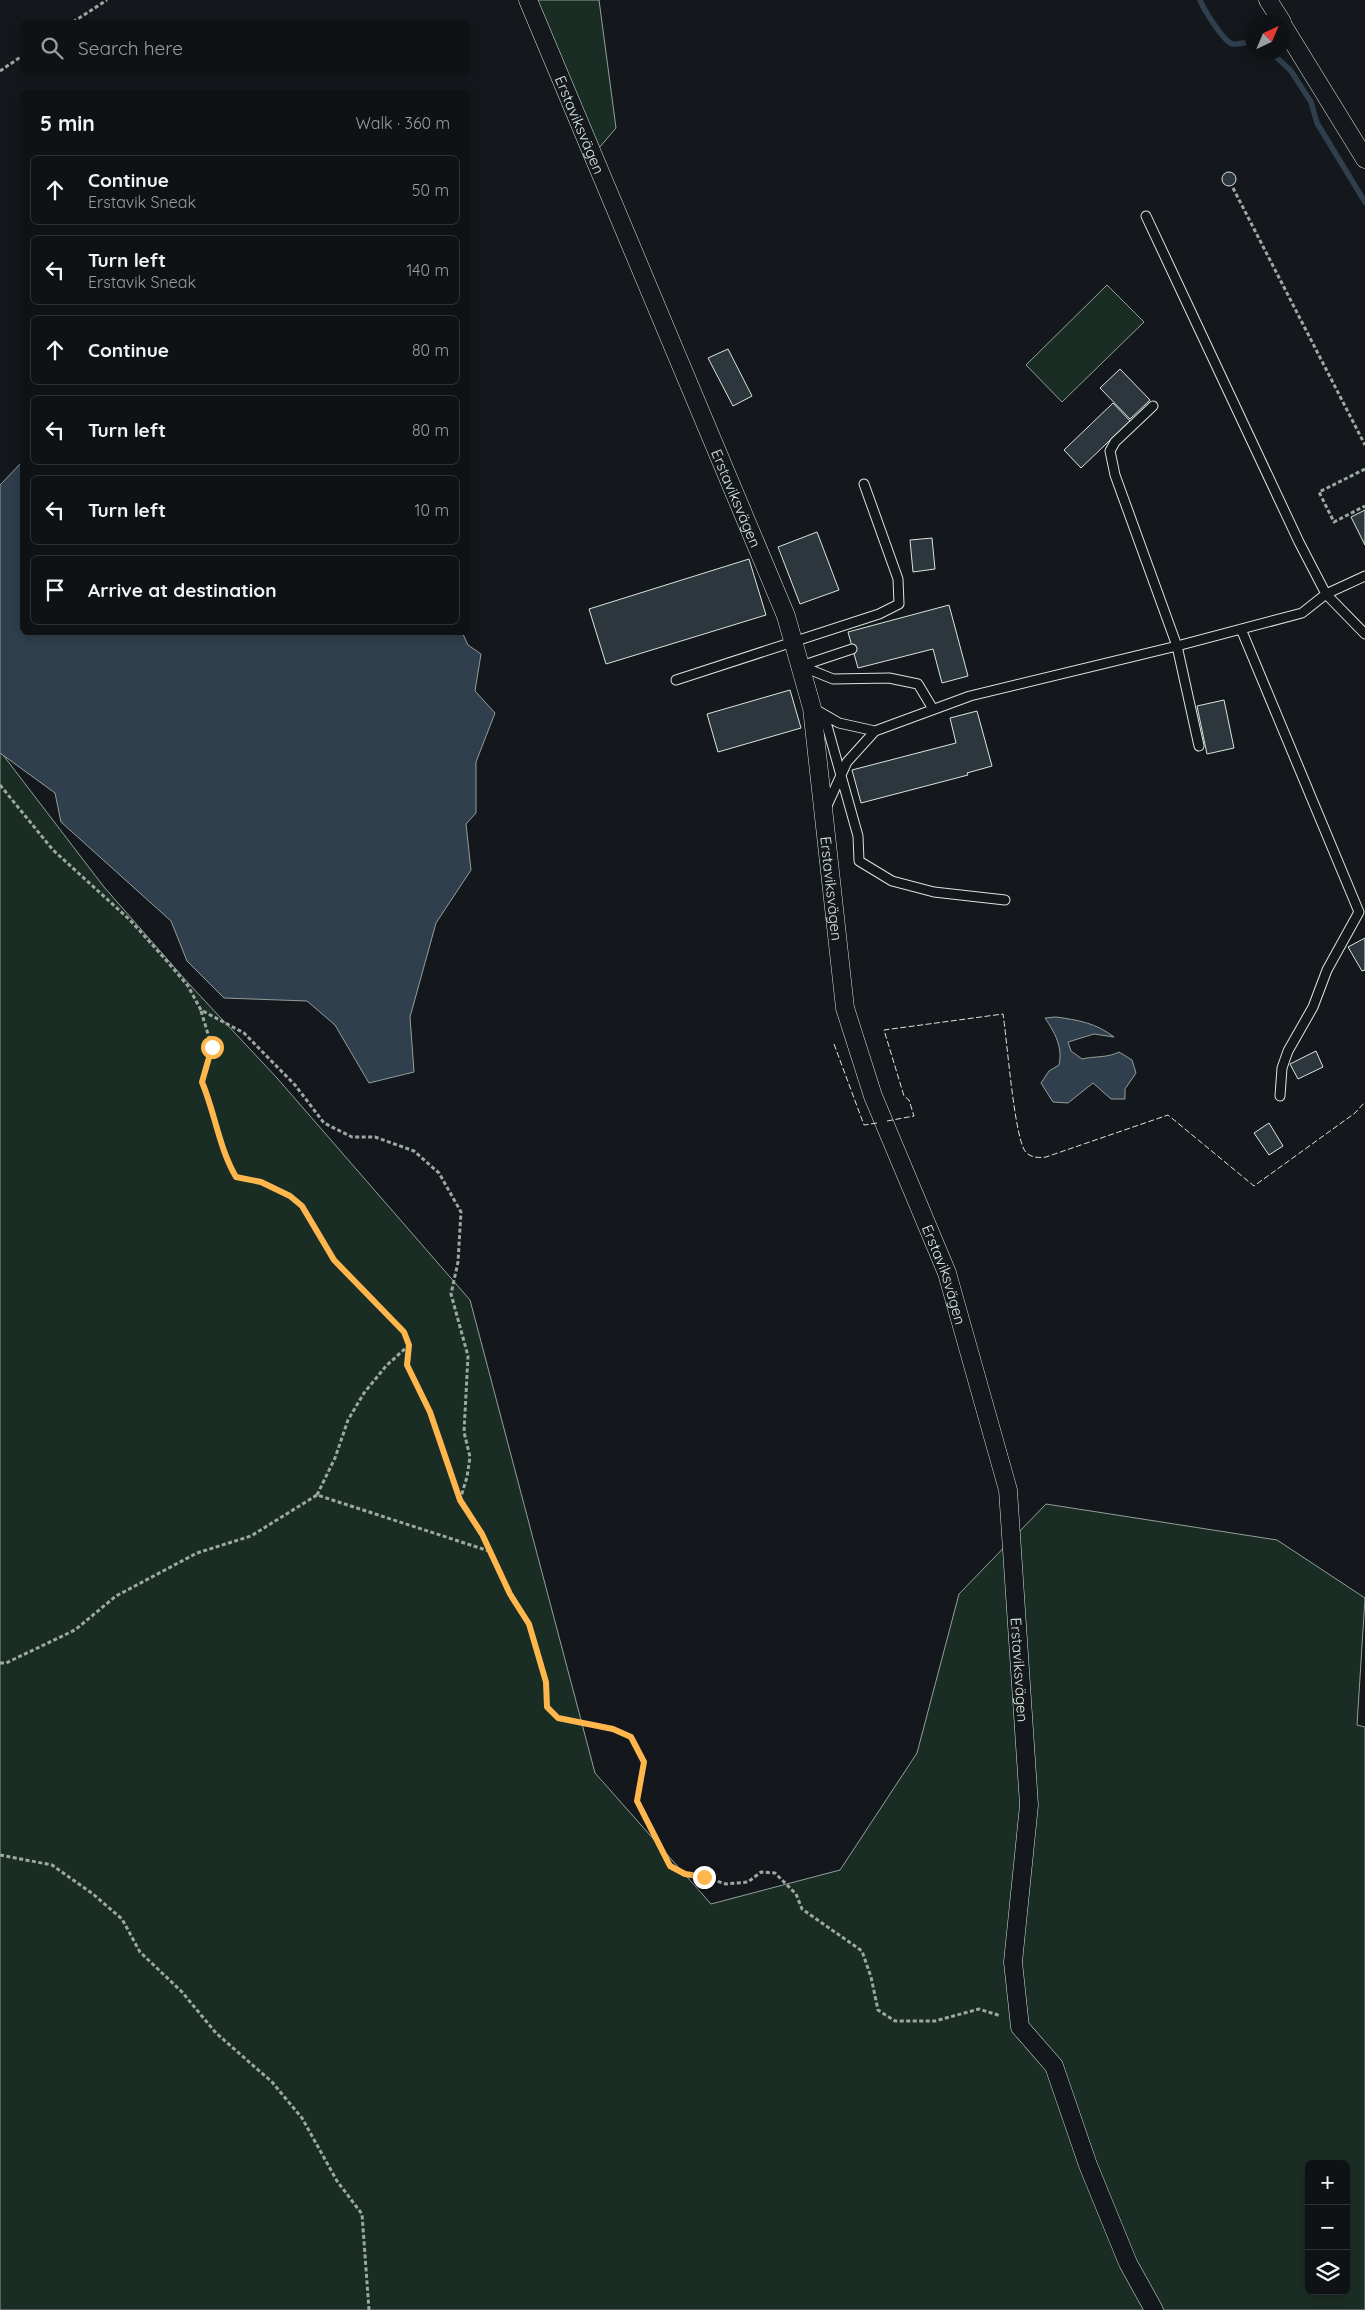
<!DOCTYPE html>
<meta charset="utf-8">
<style>
:root{--surface:#0f1215;--page:#1d2022;--text:#f1f3f6;--muted:#9b9ea0;--line:#2f3234}
body{margin:0;font-family:Quicksand,sans-serif;background:var(--page);color:var(--text)}
.controls{position:absolute;right:15px;bottom:15px;display:grid;overflow:hidden;border-radius:8px;box-shadow:0 2px 12px #0003}
.controls button{width:45px;height:45px;display:grid;place-items:center;padding:0;border:0;border-bottom:1px solid var(--line);background:var(--surface);color:var(--text);font:25px sans-serif}
.compass{position:absolute;left:1245px;top:15px;width:45px;height:45px;border-radius:50%;background:var(--surface);box-shadow:0 2px 12px #0003;rotate:44deg}
.stop{position:absolute;width:15px;height:15px;margin:-11px;border:4px solid #ffb74d;border-radius:50%;background:#fff}
.stop.end{background:#ffb74d;border-color:#fff;box-shadow:0 1px 5px #0008}
.list{margin:0;padding:0;list-style:none}
h2{display:flex;justify-content:space-between;align-items:center;height:65px;margin:0;padding:0 20px;font-size:21px}
h2 small{font-size:16px;font-weight:400;color:var(--muted)}
.list li{display:grid;grid-template-columns:32px 1fr auto;gap:15px;align-items:center;box-sizing:border-box;height:70px;margin:0 10px 10px;padding:0 10px;border:1px solid var(--line);border-radius:8px}
.list b{display:block;font-size:19px;white-space:nowrap}
.list p{margin:0;font-size:16px;white-space:nowrap;color:var(--muted)}
.list em{font-size:16px;font-style:normal;color:var(--muted)}
.icon{flex:none;width:28px;height:28px;fill:none;stroke:currentColor;stroke-width:2;stroke-linecap:round;stroke-linejoin:round}
.map{position:relative;flex:none;width:1365px;height:2310px;overflow:hidden}
.search{position:absolute;background:var(--surface);box-shadow:0 2px 12px #0003;left:20px;top:20px;width:450px;height:55px;display:flex;align-items:center;gap:12px;box-sizing:border-box;padding:0 18px;border-radius:8px;color:var(--muted);font-size:19px}
.panel{position:absolute;background:var(--surface);box-shadow:0 2px 12px #0003;left:20px;top:90px;width:450px;height:545px;border-radius:8px}
.map>svg:first-child{display:block}
.green{fill:#1a2d24;stroke:#939e99;fill-rule:evenodd}
.water{fill:#2f3f4d;stroke:#939e99}
.lines{fill:none;stroke-linecap:round;stroke-linejoin:round}
.stream{stroke:#2f3f4d;stroke-width:5.5}
.building{fill:#2c363c;stroke:#d8e6dc}
.lane-casing{stroke:#d8e6dc;stroke-width:11}
.street-casing{stroke:#d8e6dc;stroke-width:19}
.path{stroke:#9da8a2;stroke-width:3;stroke-dasharray:4 2.5;stroke-linecap:butt}
.lane{stroke:#14181c;stroke-width:9}
.street{stroke:#14181c;stroke-width:18}
.fence{stroke:#d8e6dc;stroke-width:1;stroke-dasharray:6 2.5;stroke-linecap:butt}
.route{stroke:#ffb74d;stroke-width:6}
.labels{text-anchor:middle;dominant-baseline:central;stroke-width:4;stroke-linejoin:round;paint-order:stroke}
.street-label{font-size:15px;fill:#d8e6dc;stroke:#14181c}
</style>
<div class="map">
<svg width="1365" height="2310" viewBox="0 0 1365 2310">
<rect width="100%" height="100%" fill="#14181c"/>
<path class="green" d="M 537,0 L 599,0 L 616,128 L 599,148 Z
M 1107,285 L 1144,322 L 1062,402 L 1026,365 Z
M 0,751 L 104,887 L 190,985 L 277,1078 L 470,1300 L 595,1773 L 711,1904 L 840,1870 L 917,1753 L 959,1594 L 1046,1504 L 1277,1540 L 1365,1598 L 1357,1725 L 1365,1727 L 1365,2310 L 0,2310 ZM 1309,2164 L 1346,2164 L 1346,2291 L 1309,2291 Z"/>
<path class="water" d="M 22,462 L 22,632 L 462,632 L 468,645 L 481,654 L 475,691 L 495,713 L 476,762 L 476,813 L 466,824 L 471,870 L 436,923 L 410,1017 L 414,1072 L 369,1083 L 335,1025 L 307,1001 L 224,998 L 187,961 L 171,921 L 61,822 L 55,793 L 0,753 L 0,485 Z
M 1056,1017 C 1078,1020 1096,1023 1114,1037 L 1094,1034 L 1068,1042 L 1071,1051 L 1082,1059 C 1094,1056 1108,1058 1119,1052 L 1132,1060 L 1136,1073 L 1125,1089 L 1125,1099 L 1111,1099 L 1093,1083 L 1068,1103 L 1053,1102 L 1041,1083 L 1049,1071 L 1059,1065 C 1063,1047 1055,1033 1045,1018 Z"/>
<g class="lines">
<path class="stream" d="M 1200,0 C 1203,8 1224,43 1233,44 C 1239,45 1246,41 1252,43
M 1271,52 L 1291,71 L 1311,102 L 1317,123 L 1365,202"/>
</g>
<path class="building" d="M1222 179a7 7 0 1 1 14 0a7 7 0 1 1-14 0Z
M 728,349 L 752,396 L 733,406 L 708,358 Z
M 1120,369 L 1150,400 L 1130,419 L 1100,388 Z
M 1113,403 L 1130,421 L 1081,468 L 1064,450 Z
M 1365,510 L 1365,545 L 1351,517 Z
M 817,532 L 839,590 L 800,604 L 778,547 Z
M 932,538 L 935,569 L 913,572 L 910,540 Z
M 749,559 L 766,615 L 606,664 L 589,609 Z
M 949,605 L 968,676 L 942,683 L 933,649 L 858,668 L 848,632 Z
M 790,690 L 801,728 L 718,752 L 707,714 Z
M 1224,700 L 1234,748 L 1207,754 L 1197,706 Z
M 977,711 L 992,766 L 967,773 L 968,775 L 861,803 L 852,770 L 956,743 L 950,718 Z
M 1365,938 L 1365,970 L 1362,971 L 1348,947 Z
M 1316,1051 L 1323,1067 L 1298,1079 L 1290,1064 Z
M 1269,1123 L 1283,1146 L 1269,1155 L 1254,1133 Z"/>
<g class="lines">
<defs>
<path id="lane" d="M 1146,216 L 1299,542 L 1326,594 L 1365,576
M 1153,406 L 1115,442 L 1110,451 L 1115,475 L 1177,646 L 1199,746
M 1241,629 L 1359,912 L 1327,970 L 1313,1007 L 1288,1051 L 1282,1068 L 1280,1096
M 852,649 L 801,666 L 833,679 L 889,678 L 918,684 L 933,709
M 676,680 L 879,614 L 899,604 L 898,579 L 864,484
M 813,708 L 839,723 L 875,731 L 970,696 L 1177,646 L 1302,613 L 1326,594 L 1365,634
M 824,715 L 858,836 L 859,861 L 892,881 L 934,892 L 1005,900
M 826,808 L 847,762 L 875,731"/>
<g id="street">
<path id="s1" d="M 528,0 L 786,616 L 812,708 L 845,1008 L 873,1096 L 947,1273 L 1008,1490 L 1029,1805 L 1013,1962 L 1020,2027 L 1054,2066 L 1088,2165 L 1128,2263 L 1154,2310"/>
<path d="M 1268,0 L 1282,22"/>
<path d="M 1282,24 L 1365,159"/>
</g>
</defs>
<use href="#lane" class="lane-casing"/>
<use href="#street" class="street-casing"/>
<path class="path" d="M 73,22 L 107,0
M 0,71 L 22,56
M 1233,188 L 1365,445
M 1365,469 L 1319,492 L 1334,522 L 1365,506
M 0,785 L 53,850 L 130,920 L 166,960 L 188,986 L 201,1010 L 244,1033 L 295,1085 L 324,1123 L 352,1137 L 375,1137 L 414,1151 L 439,1173 L 461,1212 L 458,1262 L 451,1294 L 468,1356 L 464,1432 L 470,1457 L 467,1477 L 460,1500 L 482,1534 L 489,1551
M 201,1011 L 212,1047 L 202,1082 C 215,1113 219,1148 236,1177 L 261,1182 L 290,1196 L 302,1207 L 333,1260 L 404,1332 L 409,1345 L 407,1365 L 430,1412 L 460,1499
M 317,1495 L 335,1458 L 348,1420 L 364,1393 L 386,1366 L 409,1345
M 0,1663 L 6,1663 L 75,1630 L 116,1596 L 197,1553 L 251,1536 L 317,1495 L 489,1551 L 510,1594 L 529,1624 L 545,1682 L 547,1707 L 558,1719 L 613,1729 L 631,1737 L 644,1762 L 637,1801 L 670,1866 L 685,1874 L 704,1877 L 726,1884 L 748,1882 L 761,1872 L 775,1873 L 796,1894 L 802,1909 L 862,1951 L 871,1977 L 878,2010 L 895,2021 L 935,2021 L 979,2009 L 1001,2016
M 0,1855 L 52,1865 L 93,1894 L 122,1919 L 140,1952 L 182,1992 L 216,2033 L 272,2082 L 302,2118 L 337,2181 L 362,2214 L 369,2310"/>
<use href="#lane" class="lane"/>
<use href="#street" class="street"/>
<path class="fence" d="M 834,1044 L 864,1125 L 877,1123
M 887,1121 L 914,1116 L 909,1100 L 904,1096 L 884,1030 L 1003,1014 C 1007,1039 1014,1135 1025,1151 C 1030,1158 1039,1158 1046,1157 L 1168,1115 L 1254,1186 L 1355,1113 L 1365,1102"/>
</g>
<g class="lines">
<path class="route" d="M 212,1047 L 202,1082 C 215,1113 219,1148 236,1177 L 261,1182 L 290,1196 L 302,1206 L 334,1260 L 404,1332 L 409,1345 L 407,1365 L 430,1412 L 460,1500 L 482,1534 L 510,1594 L 529,1624 L 546,1682 L 547,1707 L 558,1718 L 613,1729 L 631,1737 L 644,1762 L 637,1801 L 670,1866 L 685,1874 L 704,1877"/>
</g>
<g class="labels">
<g class="street-label">
<text stroke="none"><textPath href="#s1" startOffset="135">Erstaviksvägen</textPath></text>
<text stroke="none"><textPath href="#s1" startOffset="540">Erstaviksvägen</textPath></text>
<text stroke="none"><textPath href="#s1" startOffset="945">Erstaviksvägen</textPath></text>
<text stroke="none"><textPath href="#s1" startOffset="1350">Erstaviksvägen</textPath></text>
<text stroke="none"><textPath href="#s1" startOffset="1755">Erstaviksvägen</textPath></text>
</g>
</g>
</svg>
<div class="controls">
<button>+</button>
<button>−</button>
<button><svg class="icon" aria-label="layers" viewBox="0 0 24 24"><path d="M12 4l9 5-9 5-9-5zM3 14l9 5 9-5"/></svg></button>
</div>
<svg class="compass" viewBox="-18 -18 36 36"><path d="M0-13l5 13h-10z" fill="#e53935"/><path d="M0 13l5-13h-10z" fill="#9b9ea0"/></svg>
<div class="stop" style="left:212px;top:1047px"></div>
<div class="stop end" style="left:704px;top:1877px"></div>
<div class="search"><svg class="icon" aria-label="search" viewBox="0 0 24 24"><circle cx="10" cy="10" r="6"/><path d="M15 15l6 6"/></svg>Search here</div>
<section class="panel">
<h2>5 min<small>Walk · 360 m</small></h2>
<ul class="list">
<li><svg class="icon" aria-label="ahead" viewBox="0 0 24 24"><path d="M12 20V5M6 11l6-6 6 6"/></svg><div><b>Continue</b><p>Erstavik Sneak</p></div><em>50 m</em></li>
<li><svg class="icon" aria-label="left" viewBox="0 0 24 24"><path d="M17 20v-9H6M10 6l-5 5 5 5"/></svg><div><b>Turn left</b><p>Erstavik Sneak</p></div><em>140 m</em></li>
<li><svg class="icon" aria-label="ahead" viewBox="0 0 24 24"><path d="M12 20V5M6 11l6-6 6 6"/></svg><div><b>Continue</b></div><em>80 m</em></li>
<li><svg class="icon" aria-label="left" viewBox="0 0 24 24"><path d="M17 20v-9H6M10 6l-5 5 5 5"/></svg><div><b>Turn left</b></div><em>80 m</em></li>
<li><svg class="icon" aria-label="left" viewBox="0 0 24 24"><path d="M17 20v-9H6M10 6l-5 5 5 5"/></svg><div><b>Turn left</b></div><em>10 m</em></li>
<li><svg class="icon" aria-label="arrive" viewBox="0 0 24 24"><path d="M6 21V4h12l-3 4 3 4H6"/></svg><div><b>Arrive at destination</b></div></li>
</ul>
</section>
</div>
